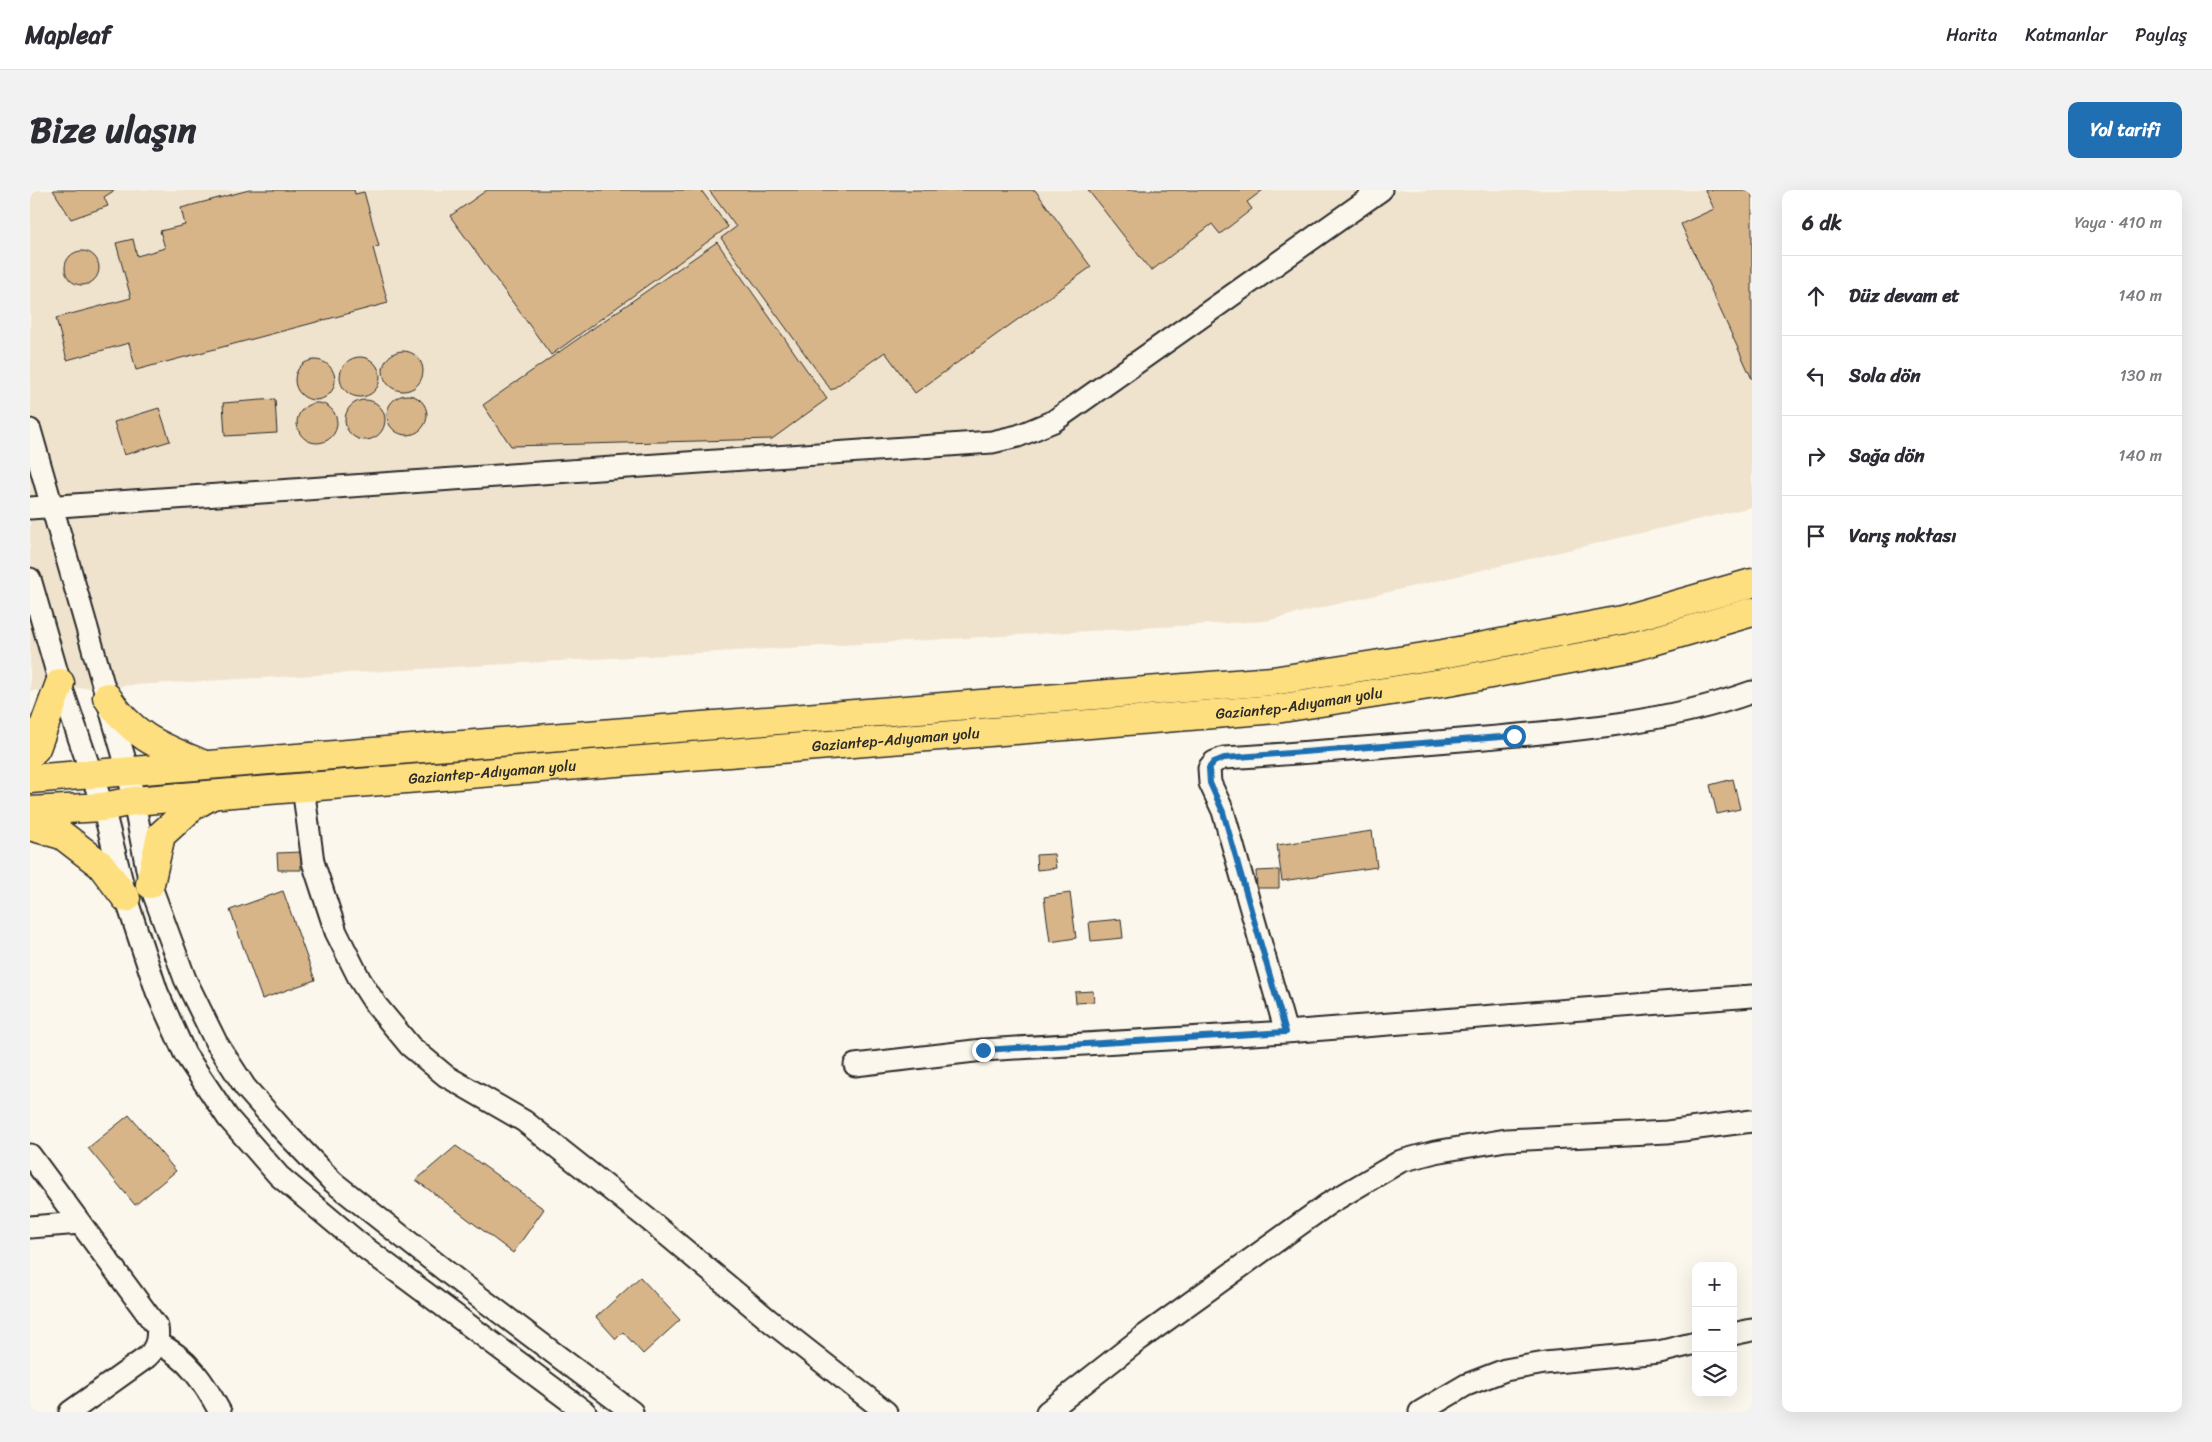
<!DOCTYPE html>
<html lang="tr">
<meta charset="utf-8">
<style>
:root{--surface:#fff;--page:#f2f2f3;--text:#2b2b33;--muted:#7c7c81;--line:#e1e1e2;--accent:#1f6fb2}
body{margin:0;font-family:Sriracha,sans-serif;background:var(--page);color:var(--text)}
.controls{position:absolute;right:15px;bottom:15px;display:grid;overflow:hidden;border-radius:10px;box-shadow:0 5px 20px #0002}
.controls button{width:45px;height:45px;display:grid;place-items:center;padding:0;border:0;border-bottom:1px solid var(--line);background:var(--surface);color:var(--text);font:25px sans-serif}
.stop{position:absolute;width:15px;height:15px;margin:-11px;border:4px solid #1f6fb2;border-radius:50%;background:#fff}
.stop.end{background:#1f6fb2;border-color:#fff;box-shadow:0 1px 5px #0008}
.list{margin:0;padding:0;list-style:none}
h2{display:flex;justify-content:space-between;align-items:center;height:65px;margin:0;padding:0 20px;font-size:21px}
h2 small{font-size:16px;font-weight:400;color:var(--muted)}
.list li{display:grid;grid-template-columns:32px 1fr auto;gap:15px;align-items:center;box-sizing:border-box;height:80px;padding:0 20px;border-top:1px solid var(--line)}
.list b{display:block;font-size:19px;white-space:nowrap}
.list em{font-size:16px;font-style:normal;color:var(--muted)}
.icon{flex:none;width:28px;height:28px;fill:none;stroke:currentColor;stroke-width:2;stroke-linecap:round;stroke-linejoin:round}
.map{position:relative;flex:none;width:1722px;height:1222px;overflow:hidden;border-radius:10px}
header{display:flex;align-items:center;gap:30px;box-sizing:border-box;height:70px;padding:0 25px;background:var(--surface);border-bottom:1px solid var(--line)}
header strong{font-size:24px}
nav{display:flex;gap:28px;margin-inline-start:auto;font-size:18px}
.intro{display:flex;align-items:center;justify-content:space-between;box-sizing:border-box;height:120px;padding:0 30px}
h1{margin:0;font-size:35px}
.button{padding:12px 22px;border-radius:10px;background:var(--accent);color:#fff;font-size:18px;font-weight:700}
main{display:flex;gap:30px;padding:0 30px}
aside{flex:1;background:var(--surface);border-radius:10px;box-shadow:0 5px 20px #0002}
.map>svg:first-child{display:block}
.built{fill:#f0e3ce}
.building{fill:#d7b589;stroke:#2b2b2b}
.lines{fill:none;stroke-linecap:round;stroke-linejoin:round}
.minor-casing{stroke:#2b2b2b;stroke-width:25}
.highway-casing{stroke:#2b2b2b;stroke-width:31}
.minor{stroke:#fbf7ec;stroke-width:21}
.highway{stroke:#fedf80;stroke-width:28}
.route{stroke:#1f6fb2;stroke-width:6}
.labels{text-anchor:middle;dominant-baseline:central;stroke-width:4.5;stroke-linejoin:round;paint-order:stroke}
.street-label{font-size:15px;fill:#2b2b2b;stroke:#fbf7ec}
</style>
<header>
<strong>Mapleaf</strong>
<nav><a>Harita</a><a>Katmanlar</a><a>Paylaş</a></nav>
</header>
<div class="intro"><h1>Bize ulaşın</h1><a class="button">Yol tarifi</a></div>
<main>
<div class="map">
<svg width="1722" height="1222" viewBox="0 0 1722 1222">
<rect width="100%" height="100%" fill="#fbf7ec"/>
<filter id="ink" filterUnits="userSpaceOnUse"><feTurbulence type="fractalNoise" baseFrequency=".02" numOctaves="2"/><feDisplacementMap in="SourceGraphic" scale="10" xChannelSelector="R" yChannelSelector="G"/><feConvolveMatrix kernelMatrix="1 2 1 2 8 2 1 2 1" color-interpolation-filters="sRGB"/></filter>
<g filter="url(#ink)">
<path class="built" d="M 0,0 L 1722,0 L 1722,317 L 1235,431 L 0,501 Z"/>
<path class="building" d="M 23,0 L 85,0 L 74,7 L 78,16 L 41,29 Z
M 219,0 L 324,0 L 325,4 L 334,2 L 349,56 L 343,58 L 358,113 L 106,180 L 99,153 L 37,170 L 26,128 L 101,108 L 86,53 L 103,49 L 107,66 L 135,58 L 130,41 L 155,35 L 151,18 Z
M 457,0 L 671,0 L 698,37 L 521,165 L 420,26 Z
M 679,0 L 1005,0 L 1061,77 L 885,203 L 855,162 L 801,200 L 691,48 L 706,37 Z
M 1058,0 L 1233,0 L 1217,12 L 1222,19 L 1190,44 L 1182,34 L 1121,81 Z
M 1675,0 L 1722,0 L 1722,189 L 1651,34 L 1684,19 Z
M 687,52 L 797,209 L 742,249 L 481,256 L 453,215 Z
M35 78a17 17 0 1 1 34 0a17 17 0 1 1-34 0Z
M353 181a20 20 0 1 1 40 0a20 20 0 1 1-40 0Z
M310 187a20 20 0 1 1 40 0a20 20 0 1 1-40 0Z
M265 190a20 20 0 1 1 40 0a20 20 0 1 1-40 0Z
M357 225a20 20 0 1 1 40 0a20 20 0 1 1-40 0Z
M 245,209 L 247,243 L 195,246 L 193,213 Z
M315 230a20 20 0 1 1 40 0a20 20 0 1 1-40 0Z
M267 233a20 20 0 1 1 40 0a20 20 0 1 1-40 0Z
M 129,218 L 140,251 L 94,265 L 84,232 Z
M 1703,589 L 1710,619 L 1687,624 L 1680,595 Z
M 1342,641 L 1347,677 L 1252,691 L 1247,655 Z
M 271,662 L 271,680 L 248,680 L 247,663 Z
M 1024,664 L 1026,678 L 1007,680 L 1006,665 Z
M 1249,680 L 1249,698 L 1227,698 L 1226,681 Z
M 253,701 L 285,790 L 232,809 L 200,720 Z
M 1040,703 L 1046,748 L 1020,752 L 1014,707 Z
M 1091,729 L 1093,748 L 1061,751 L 1059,732 Z
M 1063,801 L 1064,812 L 1046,813 L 1045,802 Z
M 99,925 L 146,981 L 105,1015 L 58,958 Z
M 426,956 L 514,1019 L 483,1063 L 386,990 Z
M 610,1087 L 650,1130 L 613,1164 L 593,1142 L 586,1149 L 566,1127 Z"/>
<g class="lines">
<defs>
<path id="minor" d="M 0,240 L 98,581 L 120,694 L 155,789 L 186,852 L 215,897 L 252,939 L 303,992 L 436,1097 L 602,1222
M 0,318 L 962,252 L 988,246 L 1024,231 L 1351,0
M 0,389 L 30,493 L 73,617 L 96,708 L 127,802 L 155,864 L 198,928 L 249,986 L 330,1054 L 555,1222
M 273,597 L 283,672 L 306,742 L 330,790 L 346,815 L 380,856 L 416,886 L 494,931 L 619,1030 L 740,1131 L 856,1222
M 1256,842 L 1193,621 L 1180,593 L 1179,578 L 1184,572 L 1194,568 C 1277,563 1360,556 1443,549 C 1537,541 1633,534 1722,502
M 825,875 L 953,860 L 1256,842 L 1722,806
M 0,965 L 127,1137 C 129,1149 126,1159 117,1167 L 40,1222
M 0,1037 L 50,1033
M 1703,1144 L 1722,1140
M 127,1153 C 158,1167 175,1194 190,1222
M 1017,1222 L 1110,1149 L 1298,1014 L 1371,971 L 1405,962 L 1476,950 L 1637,942 L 1722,931
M 1390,1222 L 1436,1195 L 1475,1180 L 1515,1173 L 1629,1162 L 1666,1153"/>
<g id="highway">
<path d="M 77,507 C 102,546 129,556 170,573"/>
<path d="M 0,564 L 6,558 L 30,493"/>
<path d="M 0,589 L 1243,491 L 1413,464 L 1592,430 L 1722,393"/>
<path id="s1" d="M 0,621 L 73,617 L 103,611 L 1246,519 L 1418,492 L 1599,458 L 1722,422"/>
<path d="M 0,636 L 32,645 L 71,675 L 96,708"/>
<path d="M 120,694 L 131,645 L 163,616 L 182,605"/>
</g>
</defs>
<use href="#minor" class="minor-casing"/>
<use href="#highway" class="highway-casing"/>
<use href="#minor" class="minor"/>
<use href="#highway" class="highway"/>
</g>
</g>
<g class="lines" filter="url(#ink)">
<path class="route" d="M 953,860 L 1256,842 L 1193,622 L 1180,593 L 1179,578 L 1184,572 L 1194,568 L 1484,546"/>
</g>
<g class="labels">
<g class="street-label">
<text stroke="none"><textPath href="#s1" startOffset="1274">Gaziantep-Adıyaman yolu</textPath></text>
<text stroke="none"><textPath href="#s1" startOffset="869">Gaziantep-Adıyaman yolu</textPath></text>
<text stroke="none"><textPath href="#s1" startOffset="464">Gaziantep-Adıyaman yolu</textPath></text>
</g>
</g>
</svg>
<div class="controls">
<button>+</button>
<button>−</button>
<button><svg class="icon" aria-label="layers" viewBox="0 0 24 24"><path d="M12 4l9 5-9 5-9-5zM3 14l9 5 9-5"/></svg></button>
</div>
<div class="stop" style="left:1484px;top:546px"></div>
<div class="stop end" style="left:953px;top:860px"></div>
</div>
<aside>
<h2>6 dk<small>Yaya · 410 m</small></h2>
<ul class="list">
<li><svg class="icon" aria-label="ahead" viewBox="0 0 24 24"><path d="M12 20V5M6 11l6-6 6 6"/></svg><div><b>Düz devam et</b></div><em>140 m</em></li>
<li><svg class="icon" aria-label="left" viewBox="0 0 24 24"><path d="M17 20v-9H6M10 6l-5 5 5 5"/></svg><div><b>Sola dön</b></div><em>130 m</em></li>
<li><svg class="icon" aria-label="right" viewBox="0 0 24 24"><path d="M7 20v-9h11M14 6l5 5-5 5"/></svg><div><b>Sağa dön</b></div><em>140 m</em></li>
<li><svg class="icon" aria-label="arrive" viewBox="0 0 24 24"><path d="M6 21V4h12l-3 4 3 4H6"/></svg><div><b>Varış noktası</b></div></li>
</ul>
</aside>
</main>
